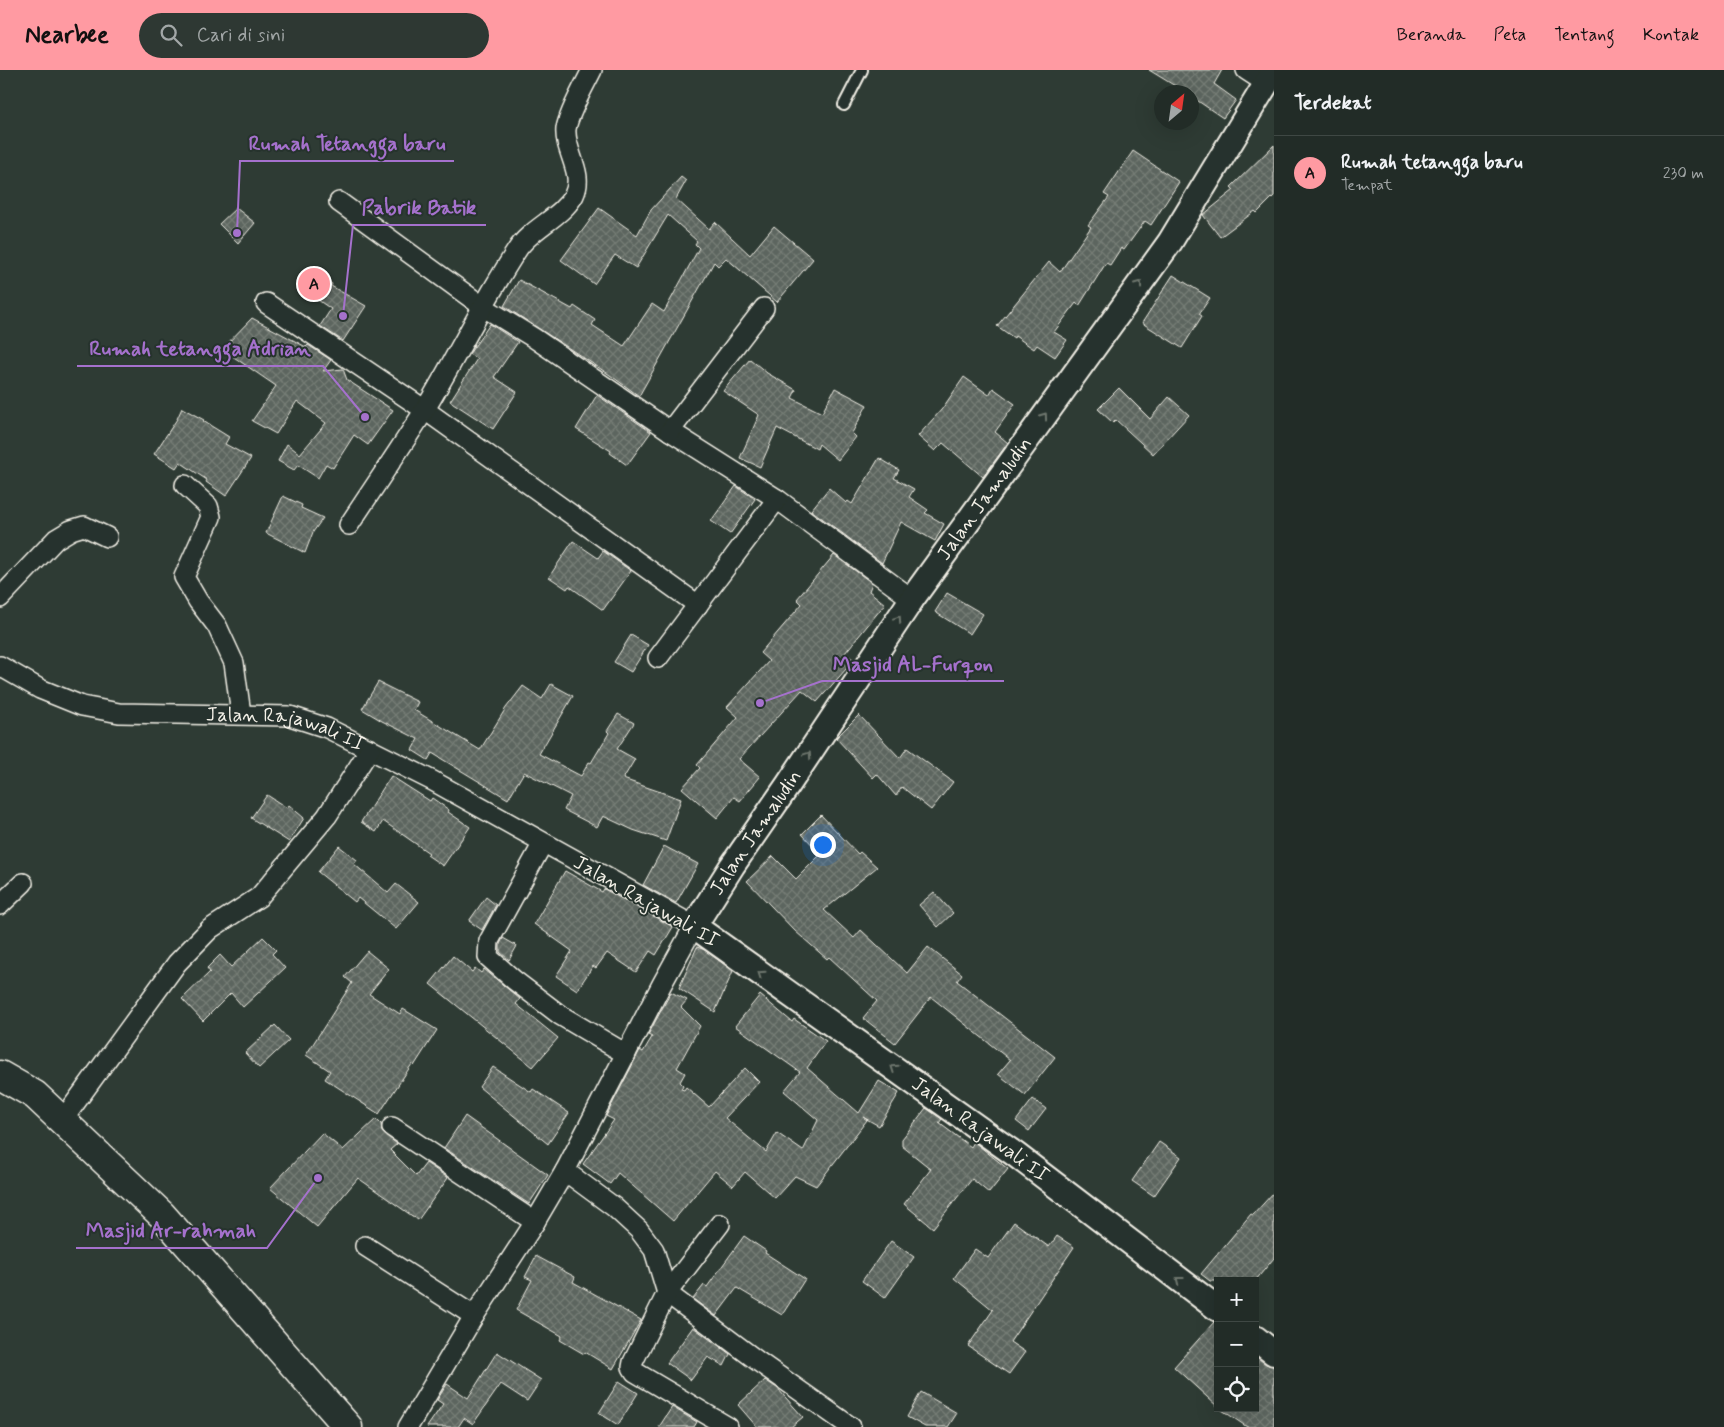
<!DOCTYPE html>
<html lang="id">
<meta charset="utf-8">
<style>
:root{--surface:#222c27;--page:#2e3833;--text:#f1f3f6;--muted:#a2a7a7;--line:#3f4844;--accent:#ff9aa2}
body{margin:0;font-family:Mynerve,sans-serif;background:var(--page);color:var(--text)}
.controls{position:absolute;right:15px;bottom:15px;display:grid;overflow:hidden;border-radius:0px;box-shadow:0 5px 20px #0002}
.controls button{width:45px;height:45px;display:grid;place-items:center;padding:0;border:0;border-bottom:1px solid var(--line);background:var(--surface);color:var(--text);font:25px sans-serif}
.compass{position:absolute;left:1154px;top:15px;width:45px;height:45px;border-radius:50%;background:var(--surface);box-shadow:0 5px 20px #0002;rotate:29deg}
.you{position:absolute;left:822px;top:774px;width:18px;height:18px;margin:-12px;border:4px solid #fff;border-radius:50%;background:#1a73e8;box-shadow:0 0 0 8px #1a73e833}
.badge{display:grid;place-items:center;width:32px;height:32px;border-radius:50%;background:var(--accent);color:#111;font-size:16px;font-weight:700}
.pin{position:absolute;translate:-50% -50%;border:2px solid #fff;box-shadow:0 1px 5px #0006}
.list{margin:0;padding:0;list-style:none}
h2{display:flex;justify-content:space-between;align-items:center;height:65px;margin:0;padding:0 20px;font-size:21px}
h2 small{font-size:16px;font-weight:400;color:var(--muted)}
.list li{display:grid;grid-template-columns:32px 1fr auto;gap:15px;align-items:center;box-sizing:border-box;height:75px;padding:0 20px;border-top:1px solid var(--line)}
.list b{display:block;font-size:19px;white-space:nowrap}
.list p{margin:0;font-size:16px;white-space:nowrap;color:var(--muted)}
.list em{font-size:16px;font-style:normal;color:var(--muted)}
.icon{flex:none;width:28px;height:28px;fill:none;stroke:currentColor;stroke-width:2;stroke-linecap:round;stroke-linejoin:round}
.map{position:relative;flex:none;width:1274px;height:1357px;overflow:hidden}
header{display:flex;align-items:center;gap:30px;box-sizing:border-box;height:70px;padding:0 25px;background:var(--accent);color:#111}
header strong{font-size:24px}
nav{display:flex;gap:28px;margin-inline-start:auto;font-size:18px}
.search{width:350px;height:45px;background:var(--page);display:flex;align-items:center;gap:12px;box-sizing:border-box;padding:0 18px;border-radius:28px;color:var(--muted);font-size:19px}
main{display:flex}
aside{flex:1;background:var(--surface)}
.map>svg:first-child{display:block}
.building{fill:url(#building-cross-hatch);stroke:#f4f1e8}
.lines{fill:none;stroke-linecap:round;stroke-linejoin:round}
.service-casing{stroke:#f4f1e8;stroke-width:14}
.minor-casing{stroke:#f4f1e8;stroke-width:22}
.tertiary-casing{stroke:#f4f1e8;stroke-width:28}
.primary-casing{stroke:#f4f1e8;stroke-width:31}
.service{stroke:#26332d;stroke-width:10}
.minor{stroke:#26332d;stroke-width:19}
.tertiary{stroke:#26332d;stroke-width:24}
.primary{stroke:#26332d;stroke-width:28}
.oneway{stroke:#6e766e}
.labels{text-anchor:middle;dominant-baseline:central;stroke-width:4;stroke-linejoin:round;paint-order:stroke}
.street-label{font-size:20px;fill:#f4f1e8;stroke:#26332d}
.leader{fill:none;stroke:#a571cd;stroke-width:2}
.callout-dot{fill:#a571cd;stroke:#26332d;stroke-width:2}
.callout-label{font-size:21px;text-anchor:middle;font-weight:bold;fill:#a571cd;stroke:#26332d;stroke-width:4;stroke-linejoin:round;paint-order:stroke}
</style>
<header>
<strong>Nearbee</strong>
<div class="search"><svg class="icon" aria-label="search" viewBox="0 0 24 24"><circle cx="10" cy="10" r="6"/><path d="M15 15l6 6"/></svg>Cari di sini</div>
<nav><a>Beranda</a><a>Peta</a><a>Tentang</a><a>Kontak</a></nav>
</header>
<main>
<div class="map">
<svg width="1274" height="1357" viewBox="0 0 1274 1357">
<defs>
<pattern id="building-cross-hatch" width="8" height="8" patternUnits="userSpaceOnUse" patternTransform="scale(1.25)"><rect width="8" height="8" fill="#5c655e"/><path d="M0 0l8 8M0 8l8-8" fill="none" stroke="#747c75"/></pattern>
</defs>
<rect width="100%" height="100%" fill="#2e3b34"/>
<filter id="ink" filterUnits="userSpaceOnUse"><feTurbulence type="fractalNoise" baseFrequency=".02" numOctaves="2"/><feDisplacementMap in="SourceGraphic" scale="10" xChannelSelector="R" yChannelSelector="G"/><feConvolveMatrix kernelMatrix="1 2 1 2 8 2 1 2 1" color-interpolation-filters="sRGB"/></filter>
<g filter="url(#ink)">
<path class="building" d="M 1149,0 L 1222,0 L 1214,14 L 1236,30 L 1223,48 L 1192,27 L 1192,22 L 1185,22 Z
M 1274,75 L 1274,126 L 1257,143 L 1255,141 L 1220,167 L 1203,145 L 1234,120 L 1231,117 Z
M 1133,81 L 1179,112 L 1151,155 L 1145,151 L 1124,180 L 1121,178 L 1110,195 L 1106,193 L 1079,236 L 1076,233 L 1054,262 L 1067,270 L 1055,287 L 1037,275 L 1034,279 L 1015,266 L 1014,268 L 997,256 L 1049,192 L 1060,202 L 1091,157 L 1088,155 L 1109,127 L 1104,124 Z
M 681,107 L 686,111 L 676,129 L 709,159 L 715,152 L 750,185 L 774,156 L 813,189 L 777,232 L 726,188 L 718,196 L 714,192 L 639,326 L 610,305 L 504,236 L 519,210 L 572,239 L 574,236 L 595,250 L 592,255 L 624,276 L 652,234 L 664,242 L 699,178 L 695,174 L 697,171 L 668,145 L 636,198 L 615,185 L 594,214 L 561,190 L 599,138 L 637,165 L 651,140 Z
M 236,138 L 255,153 L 238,173 L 219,154 Z
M 309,198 L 332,214 L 331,216 L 366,236 L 343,271 L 320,256 L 331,239 L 296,215 Z
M 1173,205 L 1210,228 L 1199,244 L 1202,246 L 1182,278 L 1142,253 Z
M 252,248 L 306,277 L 308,275 L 331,290 L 323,301 L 343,299 L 347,310 L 393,340 L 368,375 L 354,365 L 333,398 L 326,394 L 318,408 L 298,395 L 294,400 L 278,391 L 287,374 L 300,384 L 326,353 L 297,331 L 276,364 L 252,351 L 276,316 L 222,279 Z
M 490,254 L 518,272 L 494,307 L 517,322 L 493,359 L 450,331 L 477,289 L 469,284 Z
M 750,289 L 767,303 L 796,320 L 792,328 L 822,343 L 835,318 L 867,335 L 852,363 L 856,367 L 838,390 L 819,374 L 817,379 L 777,358 L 760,397 L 740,388 L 759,345 L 723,321 Z
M 964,307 L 989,325 L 993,318 L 1015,334 L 995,362 L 1008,373 L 983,407 L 943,373 L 935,381 L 918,366 L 942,339 Z
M 1119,318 L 1150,349 L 1169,327 L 1189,345 L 1153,384 L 1116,350 L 1113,353 L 1098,339 Z
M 597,325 L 651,362 L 627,395 L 610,383 L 611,381 L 576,359 Z
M 182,338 L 204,350 L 203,351 L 229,367 L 225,374 L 251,388 L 226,426 L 206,412 L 207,410 L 180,392 L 176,398 L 154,384 L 177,349 Z
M 879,388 L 899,400 L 894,408 L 914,419 L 909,427 L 928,440 L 925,443 L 944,454 L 935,471 L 901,452 L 882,493 L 811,440 L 829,418 L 846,433 L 848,431 L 852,434 Z
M 736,416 L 755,429 L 730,464 L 711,451 Z
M 283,426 L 302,435 L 301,438 L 323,448 L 313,462 L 305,483 L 266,463 Z
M 573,471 L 598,488 L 603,481 L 631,501 L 603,540 L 569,516 L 567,519 L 549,507 Z
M 834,485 L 872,513 L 869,521 L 885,534 L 845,583 L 854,590 L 817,632 L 802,620 L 739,689 L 760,707 L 740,731 L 734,727 L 717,748 L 682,718 L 700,698 L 697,695 L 738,647 L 727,637 L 769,591 L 760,583 L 802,534 L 797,529 Z
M 947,523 L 983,544 L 970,564 L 935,542 Z
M 631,565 L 648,575 L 631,602 L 614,592 Z
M 378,612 L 418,632 L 414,640 L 480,680 L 506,638 L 523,616 L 542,629 L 551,614 L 573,626 L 539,684 L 581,706 L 589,692 L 591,693 L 609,663 L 607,661 L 618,644 L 634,653 L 617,679 L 635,689 L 623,709 L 681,729 L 666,771 L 633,760 L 603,746 L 597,757 L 564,740 L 571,726 L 524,702 L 508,729 L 432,683 L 428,690 L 412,680 L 418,669 L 382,651 L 362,639 Z
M 859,645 L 900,688 L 907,678 L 953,712 L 931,740 L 902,717 L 896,726 L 877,704 L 873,708 L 836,668 Z
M 391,706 L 430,731 L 432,728 L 449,740 L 448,742 L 470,757 L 443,796 L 427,785 L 429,783 L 383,751 L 376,762 L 361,752 Z
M 267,725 L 287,738 L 289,735 L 304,748 L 289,772 L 251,748 Z
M 821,745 L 858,784 L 860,782 L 877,797 L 824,840 L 854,868 L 861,860 L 907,903 L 928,877 L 962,904 L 957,911 L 1055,987 L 1025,1025 L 998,1004 L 1010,990 L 931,927 L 895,973 L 863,948 L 877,931 L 829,887 L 827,889 L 795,861 L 747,811 L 773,786 L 796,809 L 821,784 L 802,764 Z
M 339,776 L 357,790 L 354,794 L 388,823 L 396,814 L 419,832 L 396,859 L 358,828 L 355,832 L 318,802 Z
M 664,776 L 698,794 L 676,833 L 643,815 Z
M 565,801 L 602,822 L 604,819 L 673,857 L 656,885 L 650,881 L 636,902 L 607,883 L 596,898 L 593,896 L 577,920 L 556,906 L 572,881 L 534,854 Z
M 934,822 L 953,843 L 938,857 L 919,835 Z
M 486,827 L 496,835 L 482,860 L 469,851 Z
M 263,867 L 276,880 L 272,884 L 285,898 L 243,937 L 231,923 L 203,951 L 182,929 L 210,902 L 207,898 L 220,885 L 231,897 Z
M 503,868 L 517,876 L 509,890 L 500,882 L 500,874 Z
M 697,877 L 705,880 L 733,901 L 715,942 L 679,918 Z
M 367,881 L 389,899 L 369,924 L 400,944 L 403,939 L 437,960 L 414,996 L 412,994 L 379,1044 L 325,1009 L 330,1001 L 306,985 L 352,913 L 345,907 Z
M 453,886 L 472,902 L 475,898 L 481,903 L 484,899 L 520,929 L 516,934 L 558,968 L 533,997 L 430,914 Z
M 671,922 L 687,930 L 681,937 L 700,956 L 677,998 L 685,1003 L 680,1012 L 683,1015 L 681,1019 L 684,1020 L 686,1017 L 709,1037 L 745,998 L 759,1012 L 725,1048 L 766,1082 L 777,1063 L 803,1081 L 818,1050 L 784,1021 L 800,1002 L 735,956 L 760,925 L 792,952 L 794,949 L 826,971 L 807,998 L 859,1043 L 879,1011 L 899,1023 L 879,1056 L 863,1047 L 867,1050 L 816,1116 L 795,1106 L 775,1128 L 745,1102 L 733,1116 L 715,1101 L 673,1151 L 618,1103 L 610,1114 L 583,1094 L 614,1050 L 606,1046 L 640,980 L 643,982 L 652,967 L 648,965 Z
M 275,955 L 289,970 L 259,998 L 245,983 Z
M 493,997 L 531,1022 L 533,1019 L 569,1043 L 548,1074 L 479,1017 Z
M 1033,1029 L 1046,1039 L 1029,1061 L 1016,1051 Z
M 926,1038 L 942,1049 L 939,1053 L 971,1077 L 974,1072 L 1008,1099 L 989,1123 L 972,1109 L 933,1158 L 904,1134 L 931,1099 L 902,1076 L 902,1069 Z
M 465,1046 L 548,1105 L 529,1134 L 444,1078 Z
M 376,1049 L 381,1054 L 382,1062 L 397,1074 L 390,1080 L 416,1106 L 426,1093 L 448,1108 L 418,1150 L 358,1108 L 317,1157 L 270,1118 L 322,1063 L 343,1080 Z
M 1159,1072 L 1181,1087 L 1154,1126 L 1132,1111 Z
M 1274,1122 L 1274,1188 L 1255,1211 L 1210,1211 L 1201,1204 L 1251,1144 L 1253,1145 Z
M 1014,1152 L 1049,1177 L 1057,1166 L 1074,1177 L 1010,1272 L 1025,1282 L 1009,1304 L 968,1276 L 993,1240 L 954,1208 L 975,1179 L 988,1188 Z
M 744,1166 L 766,1181 L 765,1183 L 805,1209 L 782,1245 L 737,1218 L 716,1246 L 693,1229 L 704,1215 L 707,1217 Z
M 891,1171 L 914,1187 L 885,1228 L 862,1211 Z
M 536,1186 L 575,1207 L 573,1212 L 641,1250 L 613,1299 L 585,1282 L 584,1284 L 560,1270 L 562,1266 L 516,1240 L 532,1210 L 525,1207 Z
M 1214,1252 L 1218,1252 L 1218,1337 L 1174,1297 Z
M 693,1257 L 730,1284 L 724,1296 L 708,1287 L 691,1310 L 667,1293 Z
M 497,1282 L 541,1310 L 527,1331 L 501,1314 L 473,1354 L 464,1348 L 458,1357 L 427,1357 L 443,1334 L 437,1330 L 447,1314 L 468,1328 Z
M 1255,1286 L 1266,1294 L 1274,1296 L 1274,1357 L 1247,1357 L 1219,1338 L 1255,1338 Z
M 765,1310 L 777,1318 L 803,1347 L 791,1357 L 757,1357 L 738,1335 Z
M 619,1311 L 638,1323 L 618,1355 L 599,1343 Z
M 921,1322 L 957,1343 L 948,1357 L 925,1357 L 907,1347 Z
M 672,1337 L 697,1352 L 694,1357 L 659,1357 Z"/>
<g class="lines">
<defs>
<path id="service" d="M 844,35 L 862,0"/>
<g id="minor">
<path d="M 1246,0 L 1266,13"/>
<path d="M 339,132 L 482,236 L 534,268 L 670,361 L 777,429 L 912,529"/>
<path d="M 266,233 L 425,340 L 698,535"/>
<path d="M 670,361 L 764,238"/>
<path d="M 185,415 L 208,436 L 211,447 L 184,507 L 198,531 L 217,556 L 234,593 L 241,644"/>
<path d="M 349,455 C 374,417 400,379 424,341 C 456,288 483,232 517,180 C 531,158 561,148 574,125 C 585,103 564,81 566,59 C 568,44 585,14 592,0"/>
<path d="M 0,528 L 56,469 L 71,460 L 84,456 L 107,467"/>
<path d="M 658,588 L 777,429"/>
<path id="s1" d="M 0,596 L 40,619 L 82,636 L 119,643 L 290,646 L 327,658 L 433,711 L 694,856 L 662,914 L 565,1101 L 535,1152 L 474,1246 L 408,1357"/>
<path d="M 543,773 L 489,871 L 488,887 L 514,910 L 560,945 L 626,984"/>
<path d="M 0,835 L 23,813"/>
<path d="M 62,1051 L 177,893 L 210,859 L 259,827 L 327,746 L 370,679"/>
<path d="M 392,1057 L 535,1152"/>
<path d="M 565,1101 L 614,1137 L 639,1160 L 654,1180 L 667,1223 L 759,1292 L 851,1357"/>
<path d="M 720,1154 L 667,1223 L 633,1292 L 632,1297 L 635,1302 L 728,1357"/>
<path d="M 365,1176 L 474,1246"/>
</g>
<g id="tertiary">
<path id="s2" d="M 1218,1239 L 1016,1085 L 694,856 L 732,796 L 788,715 L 912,529 L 1170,172 L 1274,1"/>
<path d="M 1255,1268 L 1274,1283"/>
</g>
<path id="primary" d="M 0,1005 L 35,1025 L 162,1145 L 348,1357"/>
</defs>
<use href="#service" class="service-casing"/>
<use href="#minor" class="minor-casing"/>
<use href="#tertiary" class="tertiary-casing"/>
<use href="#primary" class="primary-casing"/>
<use href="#service" class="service"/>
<use href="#minor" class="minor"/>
<use href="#tertiary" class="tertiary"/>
<use href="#primary" class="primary"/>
</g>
<defs><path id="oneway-chevron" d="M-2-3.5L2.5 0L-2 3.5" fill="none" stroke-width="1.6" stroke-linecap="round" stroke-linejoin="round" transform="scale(1.25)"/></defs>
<g class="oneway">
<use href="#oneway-chevron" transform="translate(1139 214) rotate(-54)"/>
<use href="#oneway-chevron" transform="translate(1044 346) rotate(-54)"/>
<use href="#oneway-chevron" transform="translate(898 549) rotate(-56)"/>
<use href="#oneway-chevron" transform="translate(808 685) rotate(-56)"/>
<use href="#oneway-chevron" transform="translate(761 904) rotate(-145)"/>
<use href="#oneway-chevron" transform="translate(894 998) rotate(-145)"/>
<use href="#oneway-chevron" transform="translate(1179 1210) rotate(-142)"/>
</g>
</g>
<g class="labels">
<g class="street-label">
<text stroke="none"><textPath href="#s2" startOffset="1166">Jalan Jamaludin</textPath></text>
<text stroke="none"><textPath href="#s1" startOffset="298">Jalan Rajawali II</textPath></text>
<text stroke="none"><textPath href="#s2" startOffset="761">Jalan Jamaludin</textPath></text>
<text transform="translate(646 832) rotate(30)">Jalan Rajawali II</text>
<text transform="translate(980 1060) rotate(36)">Jalan Rajawali II</text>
</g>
</g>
<path class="leader" d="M237 163L240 91H454M343 246L353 155H486M365 347L323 296H77M760 633L822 611H1004M318 1108L267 1178H76"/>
<g class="callout-dot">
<circle cx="237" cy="163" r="5"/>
<circle cx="343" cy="246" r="5"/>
<circle cx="365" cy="347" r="5"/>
<circle cx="760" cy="633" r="5"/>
<circle cx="318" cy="1108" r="5"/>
</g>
<g class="callout-label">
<text x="347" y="80">Rumah Tetangga baru</text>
<text x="419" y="144">Pabrik Batik</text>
<text x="200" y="285">Rumah tetangga Adrian</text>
<text x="913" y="601">Masjid AL-Furqon</text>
<text x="171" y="1167">Masjid Ar-rahmah</text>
</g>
</svg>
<div class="controls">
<button>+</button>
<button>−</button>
<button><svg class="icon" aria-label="locate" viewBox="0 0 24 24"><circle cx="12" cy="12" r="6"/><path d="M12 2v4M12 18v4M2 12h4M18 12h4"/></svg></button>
</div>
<svg class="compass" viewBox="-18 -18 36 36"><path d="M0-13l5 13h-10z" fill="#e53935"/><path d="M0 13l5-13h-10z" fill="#a2a7a7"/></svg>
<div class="you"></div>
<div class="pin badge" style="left:314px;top:214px">A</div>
</div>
<aside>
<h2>Terdekat<small></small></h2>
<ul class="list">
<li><span class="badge">A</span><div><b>Rumah tetangga baru</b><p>Tempat</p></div><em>230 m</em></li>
</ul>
</aside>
</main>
